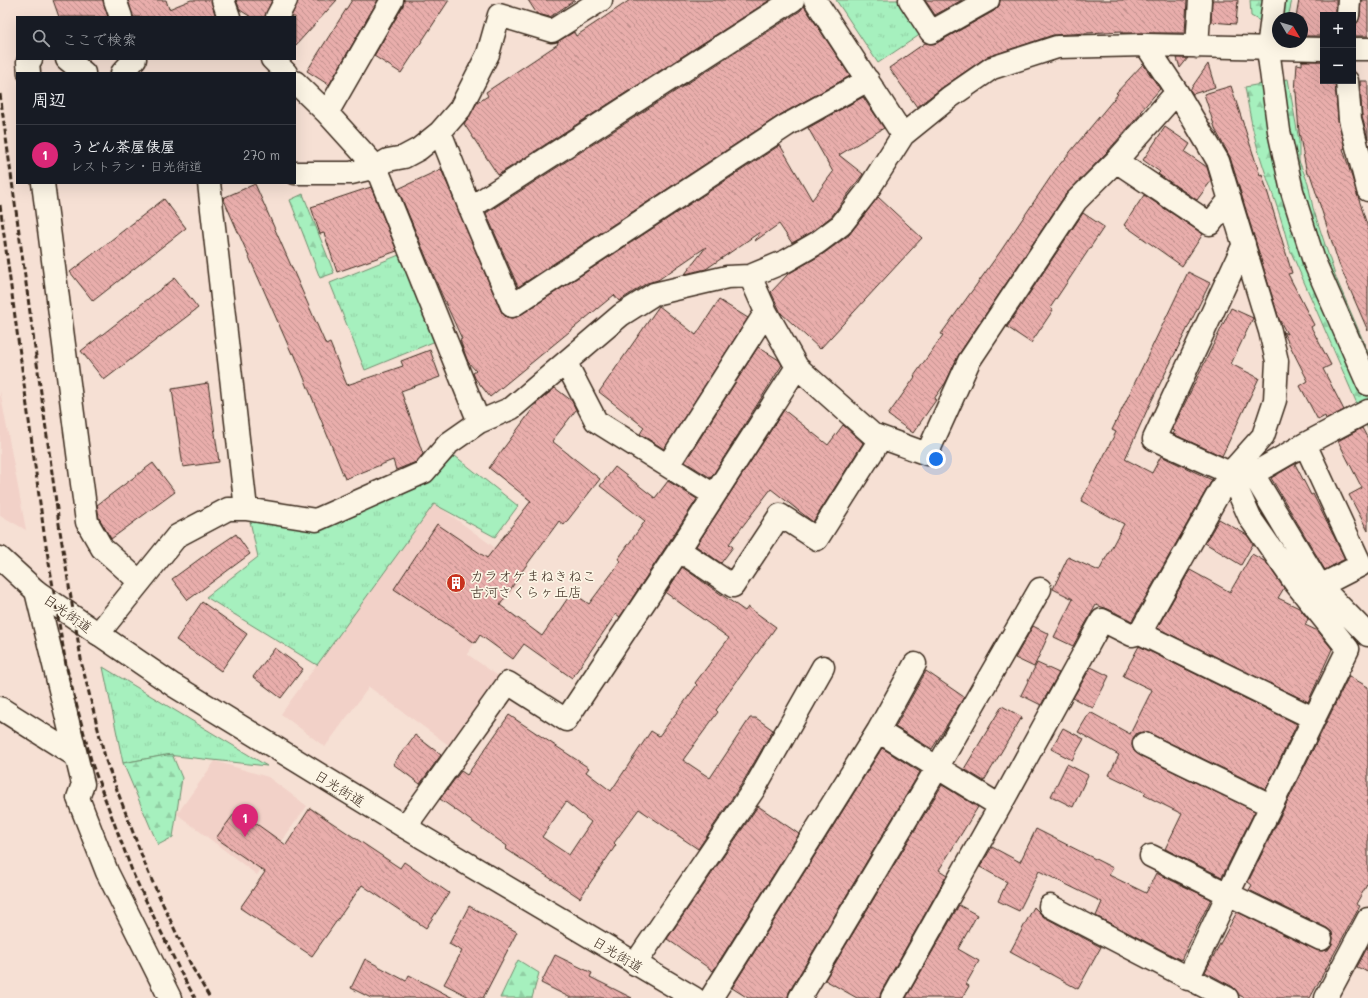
<!DOCTYPE html>
<html lang="ja">
<meta charset="utf-8">
<style>
:root{--surface:#171b24;--page:#20242c;--text:#f1f3f6;--muted:#9ea1a6;--line:#363941;--accent:#db2777}
body{margin:0;font-family:Mali,"Klee One",sans-serif;background:var(--page);color:var(--text)}
.controls{position:absolute;right:12px;top:12px;display:grid;overflow:hidden;border-radius:0px;box-shadow:0 4px 16px #0002}
.controls button{width:36px;height:36px;display:grid;place-items:center;padding:0;border:0;border-bottom:1px solid var(--line);background:var(--surface);color:var(--text);font:20px sans-serif}
.compass{position:absolute;left:1272px;top:12px;width:36px;height:36px;border-radius:50%;background:var(--surface);box-shadow:0 4px 16px #0002;rotate:128deg}
.you{position:absolute;left:936px;top:459px;width:14px;height:14px;margin:-10px;border:3px solid #fff;border-radius:50%;background:#1a73e8;box-shadow:0 0 0 6px #1a73e833}
.badge{display:grid;place-items:center;width:26px;height:26px;border-radius:50%;background:var(--accent);color:#fff;font-size:13px;font-weight:700}
.pin{position:absolute;translate:-50% -33px;filter:drop-shadow(0 1px 2px #0008)}
.pin::after{content:'';position:absolute;top:21px;width:14px;height:12px;background:inherit;clip-path:polygon(0 0,100% 0,50% 100%)}
.list{margin:0;padding:0;list-style:none}
h2{display:flex;justify-content:space-between;align-items:center;height:52px;margin:0;padding:0 16px;font-size:17px}
h2 small{font-size:13px;font-weight:400;color:var(--muted)}
.list li{display:grid;grid-template-columns:26px 1fr auto;gap:12px;align-items:center;box-sizing:border-box;height:60px;padding:0 16px;border-top:1px solid var(--line)}
.list b{display:block;font-size:15px;white-space:nowrap}
.list p{margin:0;font-size:13px;white-space:nowrap;color:var(--muted)}
.list em{font-size:13px;font-style:normal;color:var(--muted)}
.icon{flex:none;width:22px;height:22px;fill:none;stroke:currentColor;stroke-width:2;stroke-linecap:round;stroke-linejoin:round}
.map{position:relative;flex:none;width:1368px;height:998px;overflow:hidden}
.search{position:absolute;background:var(--surface);box-shadow:0 4px 16px #0002;left:16px;top:16px;width:280px;height:44px;display:flex;align-items:center;gap:10px;box-sizing:border-box;padding:0 14px;border-radius:0px;color:var(--muted);font-size:15px}
.panel{position:absolute;background:var(--surface);box-shadow:0 4px 16px #0002;left:16px;top:72px;width:280px;height:112px;border-radius:0px}
.map>svg:first-child{display:block}
.built{fill:#f2d1c8}
.grass{fill:url(#grass-tufts);stroke:#708d6e}
.forest{fill:url(#forest-firs);stroke:#708d6e}
.building{fill:url(#building-back-hatch);stroke:#3b2a1e;fill-rule:evenodd}
.lines{fill:none;stroke-linecap:round;stroke-linejoin:round}
.minor-casing{stroke:#3b2a1e;stroke-width:25}
.tertiary-casing{stroke:#3b2a1e;stroke-width:25}
.secondary-casing{stroke:#3b2a1e;stroke-width:25}
.minor{stroke:#fcf5e5;stroke-width:22}
.tertiary{stroke:#fcf5e5;stroke-width:22}
.secondary{stroke:#fcf5e5;stroke-width:22}
.rail{stroke:#3b2a1e;stroke-width:3;stroke-dasharray:6 3;stroke-linecap:butt}
.labels{text-anchor:middle;dominant-baseline:central;stroke-width:3.5;stroke-linejoin:round;paint-order:stroke}
.poi-label{font-size:14px;fill:#3b2a1e;stroke:#fcf5e5;text-anchor:start}
.street-label{font-size:14px;fill:#3b2a1e;stroke:#fcf5e5}
</style>
<div class="map">
<svg width="1368" height="998" viewBox="0 0 1368 998">
<defs>
<pattern id="grass-tufts" width="24" height="20" patternUnits="userSpaceOnUse"><rect width="24" height="20" fill="#a6f0be"/><path d="M3 7l-1-3M5 7V3M7 7l1-3M15 17l-1-3M17 17v-4M19 17l1-3" fill="none" stroke="#90cea3"/></pattern>
<pattern id="forest-firs" width="22" height="20" patternUnits="userSpaceOnUse"><rect width="22" height="20" fill="#a6f0be"/><path d="M5 1l3.5 6h-7zM16 11l3.5 6h-7z" fill="#90cea3"/></pattern>
<pattern id="building-back-hatch" width="6" height="6" patternUnits="userSpaceOnUse"><rect width="6" height="6" fill="#e9aeac"/><path d="M-1 5l2 2M0 0l6 6M5-1l2 2" fill="none" stroke="#be8e8b"/></pattern>
</defs>
<rect width="100%" height="100%" fill="#f6e0d4"/>
<filter id="ink" filterUnits="userSpaceOnUse"><feTurbulence type="fractalNoise" baseFrequency=".025" numOctaves="2"/><feDisplacementMap in="SourceGraphic" scale="8" xChannelSelector="R" yChannelSelector="G"/><feConvolveMatrix kernelMatrix="1 2 1 2 8 2 1 2 1" color-interpolation-filters="sRGB"/></filter>
<g filter="url(#ink)">
<path class="built" d="M 0,391 L 26,530 L 0,515 Z
M 434,503 L 527,571 L 467,654 L 508,683 L 458,752 L 369,687 L 325,747 L 281,714 Z
M 215,761 L 268,777 L 307,806 L 257,875 L 177,814 Z"/>
<path class="grass" d="M 836,0 L 903,0 L 924,32 L 878,63 Z
M 404,253 L 438,340 L 365,370 L 330,283 Z
M 455,456 L 518,506 L 495,537 L 434,504 L 317,665 L 206,597 L 258,557 L 250,521 L 324,528 L 426,483 Z
M 103,667 L 267,766 L 167,755 L 123,763 Z"/>
<path class="forest" d="M 1250,0 L 1292,0 L 1288,18 L 1278,18 L 1278,31 L 1251,16 Z
M 1288,79 L 1299,141 L 1299,161 L 1308,183 L 1313,208 L 1336,278 L 1368,352 L 1368,429 L 1288,245 C 1281,214 1269,186 1260,156 C 1253,134 1249,110 1245,87 Z
M 303,194 L 334,273 L 320,278 L 290,200 Z
M 172,754 L 182,778 L 173,837 L 158,845 L 123,763 Z
M 518,960 L 539,973 L 532,998 L 500,998 Z"/>
<path class="building" d="M 53,0 L 103,0 L 108,17 L 59,17 Z
M 128,0 L 166,0 L 169,9 L 191,0 L 211,0 L 216,17 L 133,17 Z
M 236,0 L 272,0 L 265,17 L 251,17 L 240,10 Z
M 298,0 L 337,0 L 295,46 L 295,17 L 291,17 Z
M 352,0 L 378,0 L 329,85 L 307,71 Z
M 404,0 L 449,0 L 401,73 L 374,56 L 403,6 Z
M 528,0 L 575,0 L 550,17 L 537,14 Z
M 630,0 L 770,0 L 498,175 L 464,124 L 477,103 L 488,96 L 486,92 L 558,44 L 557,42 L 574,32 L 576,36 Z
M 925,0 L 962,0 L 935,15 Z
M 1000,0 L 1187,0 L 1185,33 L 1122,33 L 1122,31 L 1053,35 L 985,58 L 943,87 L 917,107 L 889,68 L 925,43 L 931,44 L 937,43 L 994,11 L 999,6 Z
M 1212,0 L 1238,0 L 1236,24 L 1211,22 Z
M 1299,0 L 1336,0 L 1336,15 L 1323,15 L 1323,36 L 1302,36 L 1302,18 L 1296,18 Z
M 1361,0 L 1368,0 L 1368,36 L 1354,36 L 1353,26 L 1358,22 L 1360,16 Z
M 804,6 L 850,76 L 780,115 L 518,287 L 486,213 L 800,11 Z
M 1177,58 L 1188,58 L 1180,68 Z
M 1302,61 L 1323,61 L 1323,81 L 1335,81 L 1338,120 L 1345,148 L 1343,149 L 1368,228 L 1368,331 L 1339,264 L 1310,174 L 1307,174 L 1299,132 L 1296,92 L 1295,92 L 1297,64 L 1302,65 Z
M 1143,64 L 1160,89 L 1141,111 L 1142,112 L 1107,152 L 1066,194 L 959,354 L 946,382 L 934,399 L 936,400 L 913,433 L 888,415 L 915,377 L 914,376 L 943,335 L 941,334 L 1000,252 L 1056,169 L 1118,94 L 1116,93 Z
M 1208,64 L 1215,87 L 1193,94 L 1190,90 Z
M 1360,81 L 1368,81 L 1368,139 L 1362,117 Z
M 1231,86 L 1260,175 L 1262,174 L 1292,273 L 1288,274 L 1314,325 L 1311,327 L 1331,365 L 1323,369 L 1344,410 L 1326,419 L 1325,416 L 1318,420 L 1300,386 L 1308,381 L 1283,332 L 1287,334 L 1279,319 L 1230,157 L 1216,131 L 1204,94 Z
M 863,97 L 884,128 L 839,155 L 863,174 L 832,216 L 810,233 L 792,243 L 779,224 L 755,241 L 760,232 L 706,269 L 685,274 L 706,247 L 658,280 L 647,283 L 619,301 L 614,295 L 490,397 L 475,378 L 473,373 L 476,371 L 468,362 L 460,340 L 462,339 L 441,293 L 398,189 L 441,169 L 501,311 L 506,317 L 512,318 L 519,316 L 780,145 L 812,200 L 833,172 L 808,128 Z
M 1165,127 L 1190,144 L 1185,152 L 1207,167 L 1211,181 L 1197,200 L 1158,174 L 1160,172 L 1143,160 Z
M 255,184 L 326,345 L 330,343 L 347,385 L 403,366 L 401,361 L 430,350 L 440,377 L 401,391 L 423,454 L 416,462 L 396,470 L 393,460 L 345,479 L 294,353 L 292,354 L 223,198 Z
M 371,187 L 397,251 L 337,272 L 324,233 L 320,234 L 311,207 Z
M 1144,195 L 1203,234 L 1182,266 L 1124,225 Z
M 878,197 L 922,238 L 820,349 L 781,313 L 771,292 L 788,274 L 823,254 L 849,235 Z
M 164,199 L 186,228 L 93,301 L 70,272 Z
M 1083,213 L 1104,227 L 1050,308 L 1053,310 L 1031,343 L 1007,327 Z
M 1188,272 L 1210,283 L 1148,408 L 1125,459 L 1152,473 L 1161,456 L 1212,480 L 1132,621 L 1108,609 L 1096,605 L 1073,646 L 1054,637 L 1073,599 L 1053,589 L 1068,557 L 1099,571 L 1124,524 L 1081,501 L 1116,432 L 1112,430 Z
M 175,278 L 198,308 L 104,380 L 81,351 Z
M 719,300 L 748,318 L 664,449 L 640,434 L 644,427 L 599,392 L 659,306 L 696,335 Z
M 1231,308 L 1253,318 L 1231,364 L 1259,378 L 1222,456 L 1173,434 L 1175,431 L 1172,430 Z
M 758,347 L 779,360 L 782,365 L 711,478 L 685,462 Z
M 208,383 L 219,462 L 183,467 L 172,389 Z
M 555,388 L 572,401 L 576,410 L 552,441 L 600,479 L 564,525 L 559,521 L 517,578 L 518,578 L 500,605 L 542,636 L 572,592 L 589,604 L 621,561 L 618,559 L 645,521 L 600,486 L 615,467 L 655,498 L 668,481 L 697,499 L 620,617 L 616,614 L 572,678 L 524,644 L 513,659 L 480,635 L 475,643 L 394,589 L 437,524 L 487,558 L 531,501 L 489,468 L 537,403 Z
M 784,410 L 828,445 L 843,425 L 863,443 L 813,522 L 771,489 L 729,544 L 733,547 L 721,563 L 696,546 Z
M 1362,428 L 1368,439 L 1368,531 L 1349,495 L 1362,488 L 1338,441 Z
M 153,463 L 175,492 L 111,539 L 99,518 L 97,505 Z
M 1295,464 L 1311,495 L 1313,494 L 1345,559 L 1325,570 L 1271,478 Z
M 1219,519 L 1247,535 L 1253,544 L 1241,565 L 1205,543 Z
M 236,534 L 250,554 L 188,600 L 172,579 L 209,552 Z
M 1252,554 L 1266,562 L 1284,588 L 1278,598 L 1299,608 L 1308,619 L 1305,625 L 1318,631 L 1332,649 L 1308,702 L 1157,628 L 1190,570 L 1230,592 Z
M 682,567 L 745,611 L 748,607 L 776,627 L 716,710 L 718,712 L 683,760 L 710,778 L 750,718 L 756,718 L 773,730 L 743,782 L 698,849 L 639,809 L 614,843 L 616,845 L 580,898 L 506,849 L 507,846 L 440,799 L 461,771 L 467,775 L 509,715 L 589,768 L 586,772 L 611,791 L 651,731 L 659,736 L 697,685 L 695,683 L 729,638 L 666,593 ZM 566,802 L 591,822 L 569,855 L 542,837 Z
M 202,602 L 247,634 L 221,671 L 176,640 Z
M 1033,626 L 1049,634 L 1034,667 L 1015,658 Z
M 1139,646 L 1297,724 L 1266,789 L 1149,733 L 1143,732 L 1137,733 L 1133,738 L 1132,745 L 1134,751 L 1139,755 L 1255,811 L 1222,877 L 1165,849 L 1182,814 L 1144,795 L 1146,793 L 1109,775 L 1119,755 L 1078,732 L 1090,712 L 1130,734 L 1152,690 L 1123,676 Z
M 275,648 L 303,669 L 281,698 L 253,677 Z
M 1037,663 L 1059,673 L 1041,705 L 1021,695 Z
M 1091,667 L 1109,676 L 1093,708 L 1073,698 Z
M 926,671 L 964,697 L 932,749 L 895,727 Z
M 1349,676 L 1368,687 L 1368,883 L 1356,904 L 1360,906 L 1310,998 L 1245,998 L 1239,995 L 1233,987 L 1205,972 L 1237,912 L 1316,950 L 1322,951 L 1328,950 L 1332,944 L 1333,938 L 1332,932 L 1327,928 L 1249,890 L 1252,885 L 1248,882 Z
M 1002,706 L 1022,717 L 984,781 L 964,769 Z
M 1063,728 L 1084,739 L 1072,760 L 1051,749 Z
M 415,735 L 441,755 L 420,784 L 393,764 Z
M 882,748 L 920,772 L 789,992 L 788,998 L 748,998 L 732,988 Z
M 1067,764 L 1088,775 L 1073,807 L 1051,796 Z
M 942,785 L 978,807 L 939,870 L 947,875 L 881,992 L 880,998 L 857,998 L 825,980 Z
M 758,806 L 799,834 L 713,971 L 667,939 Z
M 310,808 L 400,868 L 404,862 L 449,893 L 426,928 L 362,885 L 312,956 L 240,908 L 265,872 L 216,838 L 237,810 L 286,845 Z
M 1036,829 L 1113,868 L 1109,875 L 1146,893 L 1156,873 L 1211,899 L 1181,960 L 1096,916 L 1102,902 L 1039,871 L 1019,911 L 998,901 L 1007,882 L 980,867 L 992,847 L 1020,862 Z
M 959,905 L 977,915 L 958,949 L 979,961 L 966,984 L 969,986 L 962,998 L 906,998 Z
M 469,906 L 517,932 L 483,998 L 471,998 L 444,984 L 462,951 L 449,944 Z
M 1034,907 L 1044,917 L 1101,947 L 1078,989 L 1010,952 Z
M 1368,946 L 1368,972 L 1357,967 Z
M 555,955 L 592,973 L 590,977 L 632,998 L 571,998 L 541,983 Z
M 365,959 L 406,981 L 409,975 L 453,998 L 371,998 L 351,988 Z"/>
<g class="lines">
<defs>
<path id="minor" d="M 115,0 L 121,17
M 223,0 L 229,17
M 601,0 L 552,31 L 499,15 L 488,54 L 460,109 L 440,132 L 470,208 L 512,306 L 787,125 L 868,80
M 815,0 L 903,135
M 910,0 L 931,32 L 988,0
M 1348,15 L 1349,0
M 277,17 L 286,0
M 1146,45 L 1177,92
M 1197,47 L 1200,0
M 1353,49 L 1368,49
M 67,59 L 84,73
M 272,59 L 286,73
M 29,73 L 28,62 L 31,59
M 122,73 L 135,59
M 1347,81 L 1350,119 L 1368,190
M 295,82 L 327,113 L 376,167 L 479,422
M 327,113 L 392,0
M 1116,161 L 1210,224 L 1230,199
M 295,173 L 351,173 L 376,167 L 388,160 L 404,157 L 419,149 L 440,132
M 43,183 L 87,522 L 102,548 L 140,582
M 209,183 L 246,509
M 470,208 L 793,0
M 1244,244 L 1154,439 L 1230,473 L 1250,518 L 1296,584 L 1348,649 L 1228,894 L 1321,939
M 750,276 L 766,312 L 797,367 L 872,434 L 927,454 L 969,361 L 1076,201 L 1116,161 L 1177,92 L 1218,161 L 1270,331 L 1277,361 L 1275,400 L 1263,436 L 1230,473 L 1140,633 L 1132,635 L 1102,620 L 1000,806 L 892,998
M 566,363 L 596,421 L 714,495
M 1305,444 L 1253,474 L 1320,586 L 1368,635
M 668,465 L 766,312
M 679,550 L 733,586 L 780,515 L 817,539 L 881,438
M 1320,586 L 1361,565 L 1305,444 L 1368,411
M 36,591 L 83,784 L 78,798 L 107,872 L 170,998
M 1140,633 L 1313,718
M 98,634 L 177,536 L 228,509 L 246,509 L 316,520 L 424,472 L 449,443 L 479,422 L 512,408 L 621,315 L 654,294 L 727,277 L 750,276 L 786,261 L 817,243 L 841,225 L 866,193 L 903,135 L 950,97 L 992,68 L 1057,47 L 1146,45 L 1323,49
M 0,708 L 76,756
M 878,731 L 1000,806
M 1144,744 L 1270,805
M 405,827 L 508,683 L 566,720 L 679,550 L 797,367
M 1151,856 L 1228,894 L 1188,979
M 1050,906 L 1227,998
M 635,964 L 754,789 L 823,667
M 711,998 L 878,731 L 915,664
M 800,998 L 937,768 L 1040,589
M 1326,998 L 1368,919"/>
<path id="tertiary" d="M 1274,0 L 1268,49 L 1279,131 L 1292,191 L 1314,261 L 1368,384"/>
<path id="secondary" d="M 0,558 L 36,591 L 173,685 L 405,827 L 694,998"/>
</defs>
<use href="#minor" class="minor-casing"/>
<use href="#tertiary" class="tertiary-casing"/>
<use href="#secondary" class="secondary-casing"/>
<use href="#minor" class="minor"/>
<use href="#tertiary" class="tertiary"/>
<use href="#secondary" class="secondary"/>
<path class="rail" d="M 0,94 L 60,531 L 82,665 L 106,761 L 148,872 L 192,967 L 210,998
M 0,205 L 44,533 L 66,665 L 92,764 L 134,876 L 181,973 L 195,998"/>
</g>
</g>
<defs>
<symbol id="building-disc" viewBox="-11 -11 22 22"><circle r="9.5" fill="#c8321e" stroke="#fcf5e5"/><path d="M-4-6H4V6H1V3H-1V6H-4ZM-2.5-4.3h1.7v1.8h-1.7ZM.8-4.3h1.7v1.8H.8ZM-2.5-1h1.7V.8h-1.7ZM.8-1h1.7V.8H.8Z" fill="#fff"/></symbol>
</defs>
<g fill-rule="evenodd">
<use href="#building-disc" x="445" y="572" width="22" height="22"/>
</g>
<g class="labels">
<g class="poi-label">
<text x="470" y="575">カラオケまねきねこ<tspan x="470" dy="16">古河さくらヶ丘店</tspan></text>
</g>
<g class="street-label">
<text transform="translate(68 613) rotate(35)">日光街道</text>
<text transform="translate(340 788) rotate(32)">日光街道</text>
<text transform="translate(618 954) rotate(31)">日光街道</text>
</g>
</g>
</svg>
<div class="controls">
<button>+</button>
<button>−</button>
</div>
<svg class="compass" viewBox="-18 -18 36 36"><path d="M0-13l5 13h-10z" fill="#e53935"/><path d="M0 13l5-13h-10z" fill="#9ea1a6"/></svg>
<div class="you"></div>
<div class="pin badge" style="left:245px;top:837px">1</div>
<div class="search"><svg class="icon" aria-label="search" viewBox="0 0 24 24"><circle cx="10" cy="10" r="6"/><path d="M15 15l6 6"/></svg>ここで検索</div>
<section class="panel">
<h2>周辺<small></small></h2>
<ul class="list">
<li><span class="badge">1</span><div><b>うどん茶屋俵屋</b><p>レストラン · 日光街道</p></div><em>270 m</em></li>
</ul>
</section>
</div>
